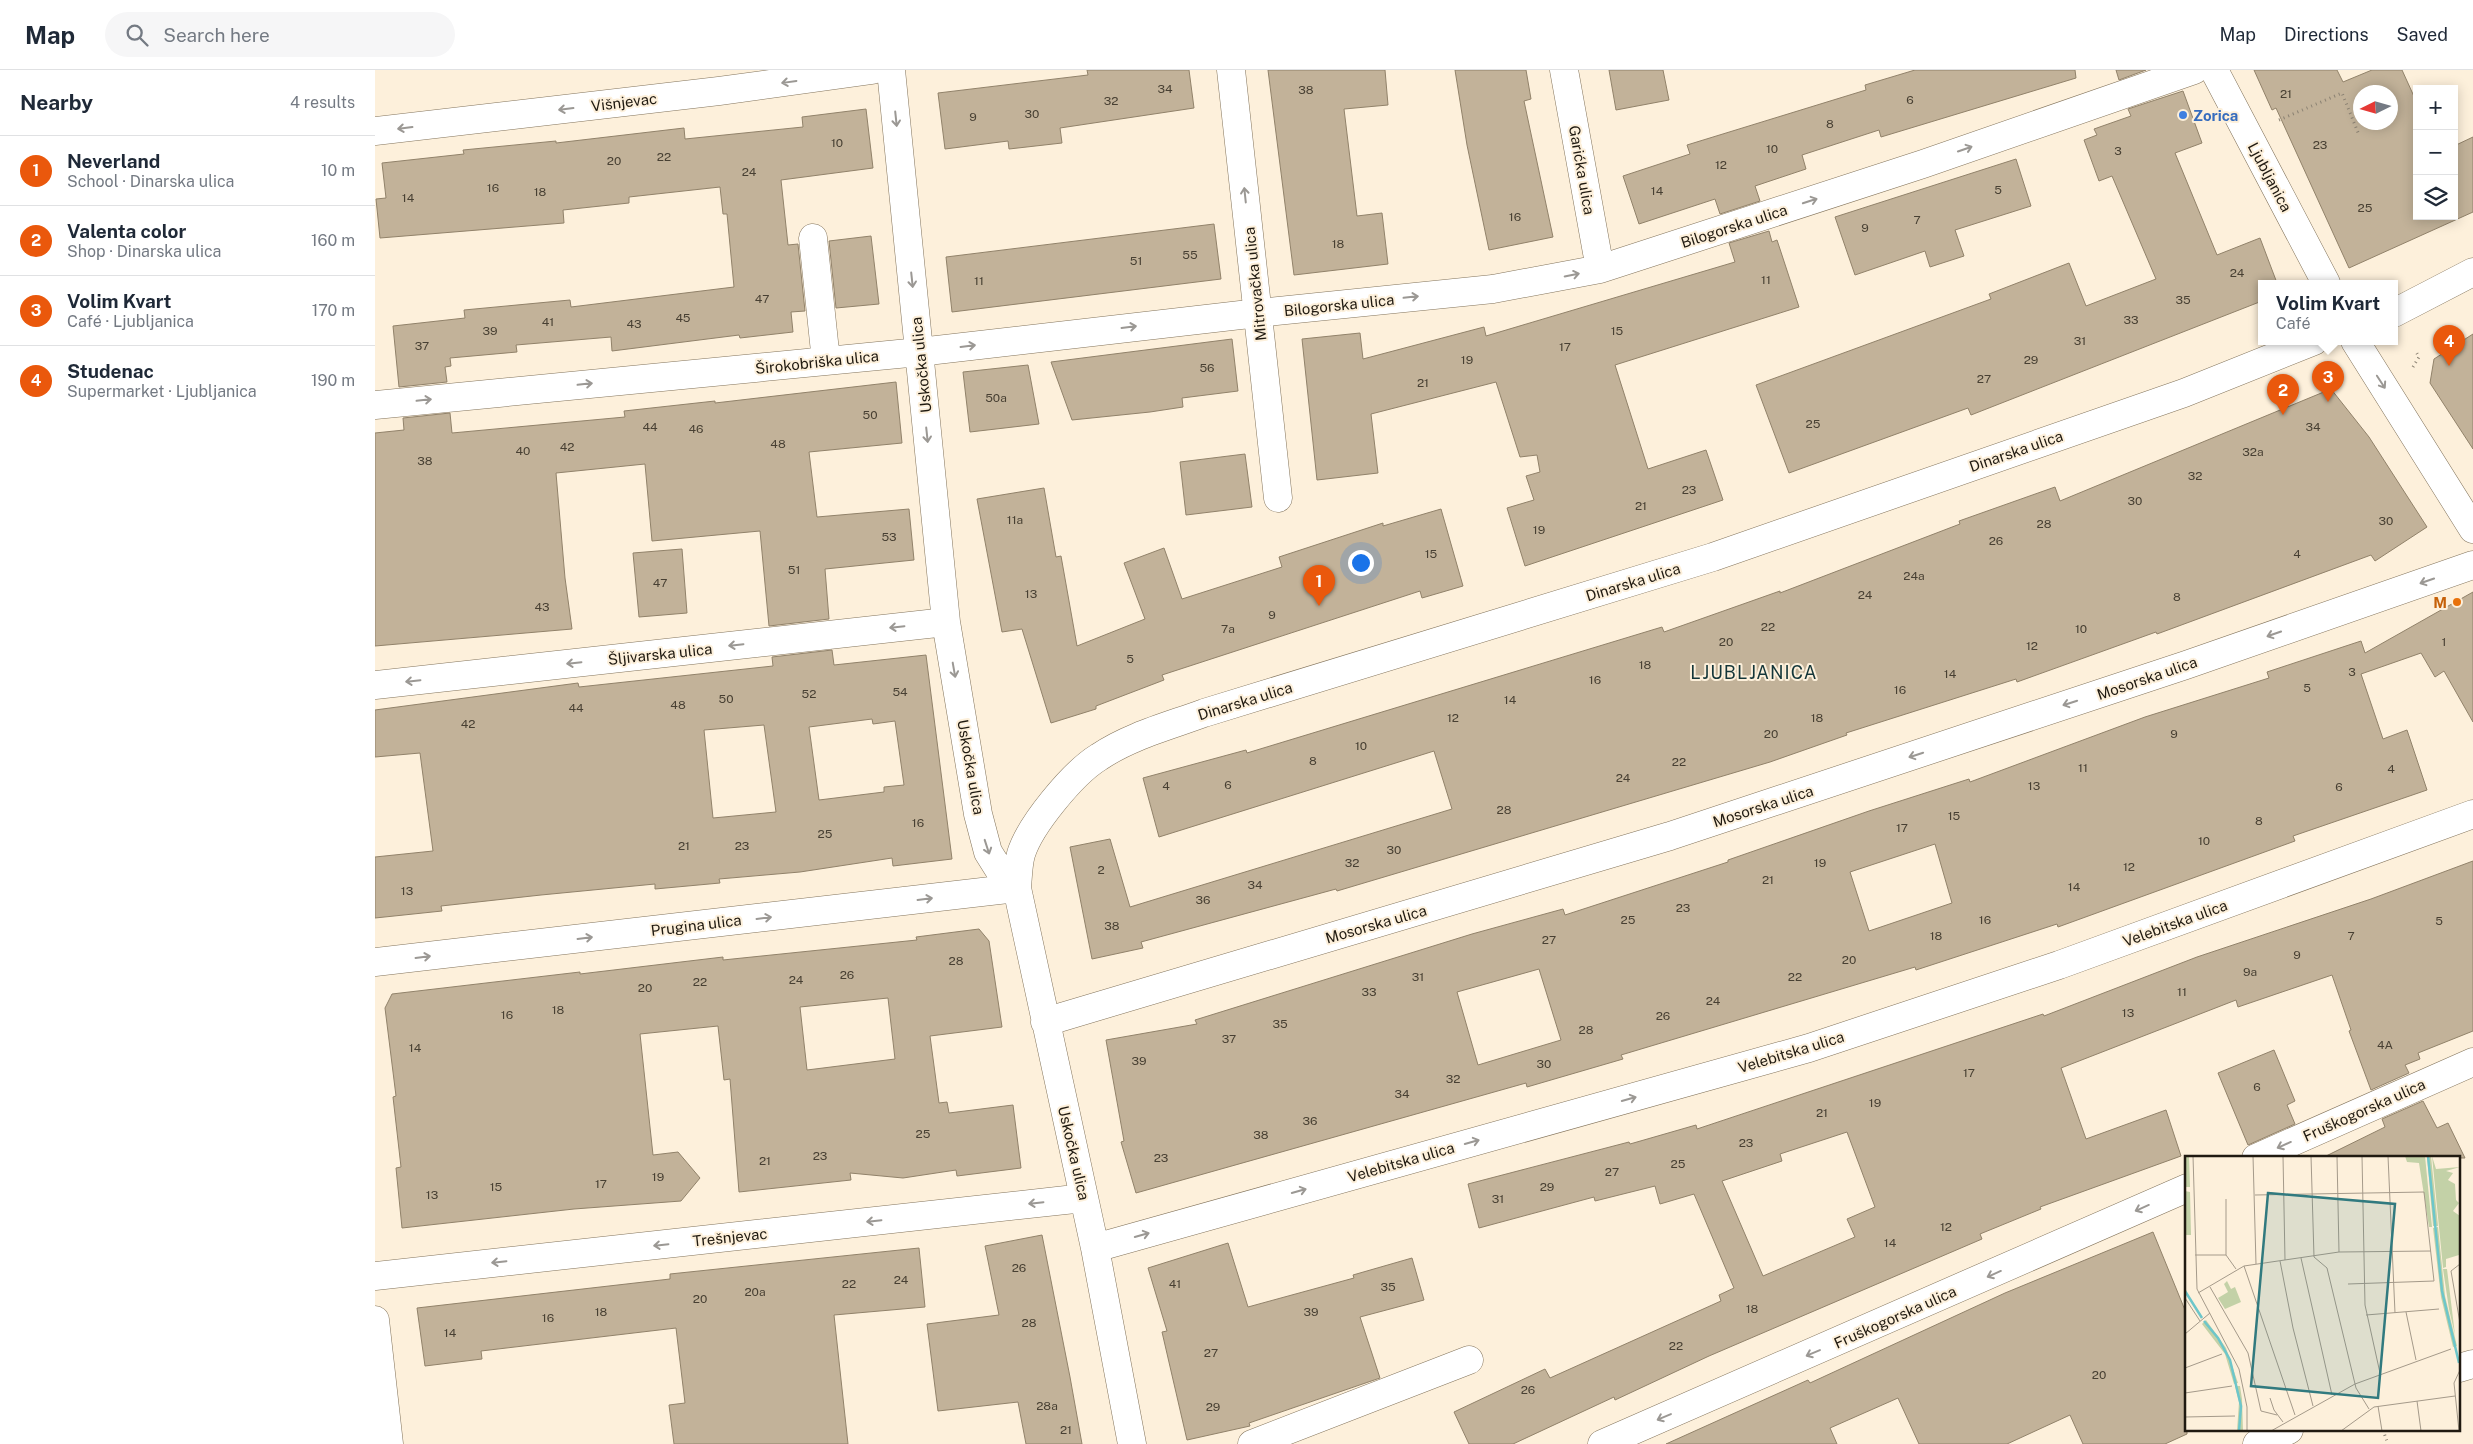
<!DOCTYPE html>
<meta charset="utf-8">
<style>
:root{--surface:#fff;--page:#f6f6f7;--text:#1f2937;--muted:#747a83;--line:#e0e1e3;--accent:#ea580c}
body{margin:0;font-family:"Public Sans",sans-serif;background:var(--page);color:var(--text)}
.controls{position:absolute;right:15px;top:15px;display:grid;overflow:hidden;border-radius:0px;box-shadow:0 2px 12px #0003}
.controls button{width:45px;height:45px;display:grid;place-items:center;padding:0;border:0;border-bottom:1px solid var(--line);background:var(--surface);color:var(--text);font:25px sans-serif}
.compass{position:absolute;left:1978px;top:15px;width:45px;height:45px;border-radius:50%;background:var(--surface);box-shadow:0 2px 12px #0003;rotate:265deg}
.you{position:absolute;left:985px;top:492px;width:18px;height:18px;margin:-12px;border:4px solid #fff;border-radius:50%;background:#1a73e8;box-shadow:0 0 0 8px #1a73e833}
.badge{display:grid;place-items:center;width:32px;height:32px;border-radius:50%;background:var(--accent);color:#fff;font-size:16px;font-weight:700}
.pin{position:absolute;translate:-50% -41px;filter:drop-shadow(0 1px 2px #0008)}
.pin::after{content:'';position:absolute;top:26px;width:18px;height:15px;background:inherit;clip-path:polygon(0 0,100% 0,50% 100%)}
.popup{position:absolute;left:1883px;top:210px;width:140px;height:65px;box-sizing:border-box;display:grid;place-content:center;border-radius:0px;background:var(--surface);filter:drop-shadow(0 1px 4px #0005);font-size:16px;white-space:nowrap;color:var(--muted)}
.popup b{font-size:19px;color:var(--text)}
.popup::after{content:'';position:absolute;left:50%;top:100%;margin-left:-10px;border:10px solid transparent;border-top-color:var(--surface)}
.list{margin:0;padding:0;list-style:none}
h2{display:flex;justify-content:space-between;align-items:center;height:65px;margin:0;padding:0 20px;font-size:21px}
h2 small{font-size:16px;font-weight:400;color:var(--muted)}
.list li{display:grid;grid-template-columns:32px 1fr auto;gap:15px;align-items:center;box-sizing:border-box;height:70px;padding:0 20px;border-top:1px solid var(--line)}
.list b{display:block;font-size:19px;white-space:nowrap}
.list p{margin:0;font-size:16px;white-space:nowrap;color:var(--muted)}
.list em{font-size:16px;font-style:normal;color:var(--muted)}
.icon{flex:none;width:28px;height:28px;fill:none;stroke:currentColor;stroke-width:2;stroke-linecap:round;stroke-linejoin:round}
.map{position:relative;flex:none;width:2098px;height:1374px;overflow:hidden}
header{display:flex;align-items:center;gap:30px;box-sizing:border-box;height:70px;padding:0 25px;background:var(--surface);border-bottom:1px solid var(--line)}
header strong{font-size:24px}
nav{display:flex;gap:28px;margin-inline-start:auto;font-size:18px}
.search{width:350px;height:45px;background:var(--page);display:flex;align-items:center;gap:12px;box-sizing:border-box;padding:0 18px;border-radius:28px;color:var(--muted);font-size:19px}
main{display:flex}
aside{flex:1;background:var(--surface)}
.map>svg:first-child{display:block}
.building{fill:#c2b299;stroke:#91826a;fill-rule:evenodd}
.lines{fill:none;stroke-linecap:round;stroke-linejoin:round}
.minor-casing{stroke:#83745c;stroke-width:29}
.path{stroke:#8b8273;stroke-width:3;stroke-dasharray:1 4;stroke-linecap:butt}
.minor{stroke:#fff;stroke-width:28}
.oneway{stroke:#9b9894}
.shop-dot{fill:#3f7fe0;stroke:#fdf0db;stroke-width:2}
.food-dot{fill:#e8710a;stroke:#fdf0db;stroke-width:2}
.labels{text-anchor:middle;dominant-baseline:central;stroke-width:4;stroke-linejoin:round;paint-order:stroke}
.number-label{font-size:12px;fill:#484033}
.street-label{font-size:15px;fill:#201a11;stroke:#fdf0db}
.shop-label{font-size:15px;font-weight:bold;fill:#366cbe;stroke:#fdf0db;text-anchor:start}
.food-label{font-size:15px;font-weight:bold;fill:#c56008;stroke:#fdf0db;text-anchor:end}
.quarter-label{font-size:18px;letter-spacing:1px;fill:#143639;stroke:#fdf0db}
.inset-river{fill:none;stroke:#6dc6ca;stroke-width:2.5}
.inset-road{fill:none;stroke:#a59a8a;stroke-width:1}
.view{fill:#317a7f;fill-opacity:0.15;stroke:#317a7f;stroke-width:2.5}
.inset-edge{fill:none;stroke:#201a11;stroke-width:2.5}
</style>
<header>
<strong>Map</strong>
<div class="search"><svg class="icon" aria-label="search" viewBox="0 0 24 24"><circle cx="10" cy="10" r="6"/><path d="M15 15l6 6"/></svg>Search here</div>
<nav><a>Map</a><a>Directions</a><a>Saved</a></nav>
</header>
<main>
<aside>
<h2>Nearby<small>4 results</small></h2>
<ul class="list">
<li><span class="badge">1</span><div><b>Neverland</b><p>School · Dinarska ulica</p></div><em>10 m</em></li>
<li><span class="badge">2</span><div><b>Valenta color</b><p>Shop · Dinarska ulica</p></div><em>160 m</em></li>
<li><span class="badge">3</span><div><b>Volim Kvart</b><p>Café · Ljubljanica</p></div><em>170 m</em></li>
<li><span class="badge">4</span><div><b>Studenac</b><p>Supermarket · Ljubljanica</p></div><em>190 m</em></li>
</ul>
</aside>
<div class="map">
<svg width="2098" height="1374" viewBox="0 0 2098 1374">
<rect width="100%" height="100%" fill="#fdf0db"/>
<path class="building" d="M 712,0 L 814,0 L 819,38 L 685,58 L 687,73 L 634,79 L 633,71 L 570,79 L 563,23 L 713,5 Z
M 893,0 L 1010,0 L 1013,35 L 969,39 L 982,146 L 1007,143 L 1013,194 L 919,205 Z
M 1080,0 L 1151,0 L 1156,29 L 1149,31 L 1178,167 L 1114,180 L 1092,75 Z
M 1234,0 L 1288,0 L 1294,30 L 1241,40 Z
M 1540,0 L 1700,0 L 1701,8 L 1506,67 L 1504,60 L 1427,85 L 1431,99 L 1380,116 L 1385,131 L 1345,144 L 1340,129 L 1264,154 L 1248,106 L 1315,84 L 1312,75 L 1491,20 L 1490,15 Z
M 1741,0 L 1771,0 L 1744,10 Z
M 1879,0 L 1962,0 L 1968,12 L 1997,0 L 2027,0 L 2042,33 L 2042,146 L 2079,146 L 2079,76 L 2098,67 L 2098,142 L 1974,198 L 1901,38 L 1897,40 ZM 1986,22 L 2016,22 L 2016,52 L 1986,52 Z
M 1808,21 L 1827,73 L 1800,83 L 1842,185 L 1885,168 L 1902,213 L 1887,213 L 1887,231 L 1596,345 L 1593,338 L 1414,403 L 1381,315 L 1616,229 L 1614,224 L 1694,193 L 1711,236 L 1781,209 L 1737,106 L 1724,111 L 1709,70 L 1722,65 L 1719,59 L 1756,46 L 1753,39 Z
M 491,39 L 498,98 L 406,110 L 413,175 L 423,174 L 430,241 L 416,242 L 418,262 L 365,268 L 364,265 L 237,281 L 236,267 L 141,275 L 142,282 L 75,288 L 76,296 L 70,297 L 72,312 L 24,317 L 18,256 L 90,248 L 89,240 L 195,230 L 196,237 L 359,217 L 352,144 L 348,144 L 345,117 L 254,127 L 254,133 L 188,140 L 189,153 L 5,168 L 1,129 L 11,128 L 7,93 L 89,84 L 88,80 L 181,71 L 181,73 L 309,58 L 310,69 L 428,57 L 427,47 Z
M 1641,89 L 1656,136 L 1580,160 L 1589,186 L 1555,197 L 1550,181 L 1480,205 L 1460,147 Z
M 839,154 L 846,209 L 577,242 L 571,187 Z
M 1394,161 L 1397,172 L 1402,170 L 1424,237 L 1240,295 L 1273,399 L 1331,380 L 1348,430 L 1150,496 L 1132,438 L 1159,430 L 1151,406 L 1165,402 L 1162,385 L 1145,387 L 1121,312 L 996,344 L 1003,403 L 942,410 L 927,269 L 985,263 L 988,289 L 1109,257 L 1111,266 L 1360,192 L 1354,173 Z
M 496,166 L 504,234 L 461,238 L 454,171 Z
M 2098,264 L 2098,379 L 2055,313 L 2059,289 Z
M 857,269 L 863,321 L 807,328 L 808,337 L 775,342 L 697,350 L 676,292 Z
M 653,295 L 664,354 L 595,362 L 588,302 Z
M 521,312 L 527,373 L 434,382 L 442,447 L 534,439 L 539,490 L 450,499 L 454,549 L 394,556 L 385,461 L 277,471 L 270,394 L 181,403 L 190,508 L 197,559 L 0,576 L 0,363 L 29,360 L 28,348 L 75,343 L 77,363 L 250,347 L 249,341 L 340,331 L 340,333 Z
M 1956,319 L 1994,367 L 2052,457 L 2000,491 L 1996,485 L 1782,564 L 1781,562 L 1642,612 L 1641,609 L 1471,663 L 1472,665 L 1395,692 L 962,821 L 961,819 L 766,872 L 768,878 L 717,889 L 695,777 L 735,769 L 755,837 L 1077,739 L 1059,681 L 784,767 L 768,708 L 871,680 L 872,683 L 1287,557 L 1289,562 L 1405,521 L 1405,523 L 1585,454 L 1584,451 L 1680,417 L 1685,431 Z
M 870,384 L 877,437 L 811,445 L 805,392 Z
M 669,418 L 681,487 L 686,486 L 702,576 L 770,549 L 749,493 L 789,478 L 807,529 L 907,497 L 904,487 L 1008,453 L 1008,456 L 1066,439 L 1088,516 L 1047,528 L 1045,521 L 787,605 L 789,610 L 721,636 L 721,639 L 676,653 L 647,559 L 627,562 L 602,429 Z
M 307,479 L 312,543 L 264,547 L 258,483 Z
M 2098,522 L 2098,652 L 2069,601 L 2060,607 L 2046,583 L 1986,604 L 2008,669 L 2032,660 L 2052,720 L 1918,766 L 1920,771 L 1683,857 L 1682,854 L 1541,900 L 1540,897 L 1246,985 L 1248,989 L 1152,1017 L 1151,1013 L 761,1123 L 746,1072 L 749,1071 L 731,970 L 822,954 L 820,950 L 1097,864 L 1188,839 L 1190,845 L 1353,792 L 1353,790 L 1494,741 L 1594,709 L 1595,712 L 1770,647 L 1894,608 L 1892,602 L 1986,571 L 1990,583 ZM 1560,774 L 1577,833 L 1494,861 L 1475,802 ZM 1164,899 L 1186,970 L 1103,995 L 1082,922 Z
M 457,580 L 459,595 L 551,585 L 577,789 L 518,796 L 517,788 L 425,802 L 344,809 L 345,813 L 280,819 L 280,814 L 166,825 L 66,836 L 67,841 L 0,848 L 0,787 L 58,781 L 45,683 L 0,687 L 0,640 L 203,613 L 204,617 L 398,596 L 397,587 ZM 497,649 L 498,654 L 520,651 L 529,715 L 509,717 L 509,722 L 444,730 L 434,657 ZM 389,655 L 401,742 L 338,748 L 329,660 Z
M 2098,791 L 2098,961 L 2043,983 L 2045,989 L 2030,995 L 2034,1003 L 1996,1020 L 1974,961 L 1976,960 L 1957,905 L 1863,937 L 1861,930 L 1686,998 L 1711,1069 L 1791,1040 L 1806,1086 L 1665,1137 L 1666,1139 L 1605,1164 L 1607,1169 L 1334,1286 L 1240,1330 L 1239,1327 L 1138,1374 L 1094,1374 L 1079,1342 L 1170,1299 L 1175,1308 L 1346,1231 L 1344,1225 L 1359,1218 L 1319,1124 L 1285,1134 L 1280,1116 L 1220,1131 L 1219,1127 L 1104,1158 L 1093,1114 L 1254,1072 L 1255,1074 L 1321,1055 L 1322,1059 L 1668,944 L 1669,946 L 1822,887 L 1996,829 ZM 1472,1062 L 1500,1137 L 1472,1149 L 1480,1167 L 1388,1206 L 1347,1111 L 1407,1091 L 1405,1084 Z
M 604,859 L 614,871 L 627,957 L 555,966 L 564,1033 L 572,1032 L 574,1043 L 638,1035 L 646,1098 L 582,1106 L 581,1100 L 528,1108 L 475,1103 L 476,1110 L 364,1122 L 355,1009 L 349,1010 L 343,956 L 265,964 L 278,1085 L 303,1082 L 325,1108 L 306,1131 L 199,1139 L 27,1158 L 21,1098 L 26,1097 L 18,1027 L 21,1026 L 10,938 L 17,924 L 205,902 L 205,904 L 348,887 L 348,890 L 542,870 L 541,867 ZM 513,928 L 520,989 L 432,1000 L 425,937 Z
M 1899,980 L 1920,1031 L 1912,1035 L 1920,1054 L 1873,1075 L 1843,1003 Z
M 2048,1031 L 2062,1058 L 2073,1053 L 2090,1088 L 1947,1088 L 2010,1057 L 2007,1049 Z
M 1778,1162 L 1812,1245 L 1812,1364 L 1790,1374 L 1708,1374 L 1695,1345 L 1632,1374 L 1544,1374 L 1523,1328 L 1455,1358 L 1462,1374 L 1291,1374 L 1433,1310 L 1435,1313 L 1630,1223 Z
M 667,1165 L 695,1307 L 707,1374 L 651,1374 L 643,1332 L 563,1341 L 552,1254 L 624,1245 L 610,1176 Z
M 853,1173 L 873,1237 L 979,1208 L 978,1205 L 1037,1188 L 1049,1230 L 985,1247 L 1005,1308 L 874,1353 L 875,1356 L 812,1370 L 787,1262 L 792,1261 L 773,1198 Z
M 544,1178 L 550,1237 L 459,1245 L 473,1374 L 299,1374 L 294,1335 L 310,1333 L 301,1258 L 106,1281 L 107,1289 L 50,1296 L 42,1238 L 295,1209 L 295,1204 Z"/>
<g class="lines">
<defs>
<path id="minor" d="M 516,0 L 571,552 L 603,744 L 613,782 L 623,798 L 642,818
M 856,0 L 903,428
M 1189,0 L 1225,199
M 1839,0 L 1951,213
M 0,61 L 344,21 L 497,0
M 438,168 L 451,291
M 2019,243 L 2098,202
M 1980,271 L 2098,459
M 0,335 L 544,282 L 883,243 L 1118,219 L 1225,199 L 1548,94 L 1819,0
M 0,615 L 571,552
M 0,892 L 642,818
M 670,952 L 1295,766 L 1811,595 L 2098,495
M 1881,1088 L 2098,992
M 720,1178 L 1434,978 L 1684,895 L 2098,744
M 0,1206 L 709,1128
M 0,1250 L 14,1374
M 2084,1298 L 2098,1294
M 757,1374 L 720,1178 L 642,818 C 643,807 643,795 646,784 C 655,755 698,703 724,687 C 755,666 794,656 829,643 L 1338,487 L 1809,323 L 1939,271
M 877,1374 L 1094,1290
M 1227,1374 L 1812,1118
M 1882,1374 L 1914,1360"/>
</defs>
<use href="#minor" class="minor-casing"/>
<path class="path" d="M 1904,50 L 1967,23 L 1984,65
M 2038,297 L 2044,287 L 2040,280
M 2008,1360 L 2013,1374"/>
<use href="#minor" class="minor"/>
</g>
<defs><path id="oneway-shaft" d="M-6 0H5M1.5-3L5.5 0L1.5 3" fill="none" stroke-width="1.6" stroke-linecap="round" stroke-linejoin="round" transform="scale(1.25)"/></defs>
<g class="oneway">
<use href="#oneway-shaft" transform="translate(414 12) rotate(172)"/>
<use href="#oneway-shaft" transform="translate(191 39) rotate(173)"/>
<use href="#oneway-shaft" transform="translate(521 49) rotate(84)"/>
<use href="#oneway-shaft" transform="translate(30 58) rotate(173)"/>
<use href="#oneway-shaft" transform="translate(1590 79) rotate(-19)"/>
<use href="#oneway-shaft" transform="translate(870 125) rotate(-96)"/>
<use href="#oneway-shaft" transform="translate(1435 131) rotate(-18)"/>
<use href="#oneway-shaft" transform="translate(1197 205) rotate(-11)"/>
<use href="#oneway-shaft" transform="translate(537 210) rotate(84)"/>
<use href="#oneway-shaft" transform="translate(1036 227) rotate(-6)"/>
<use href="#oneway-shaft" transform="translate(754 257) rotate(-7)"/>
<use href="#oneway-shaft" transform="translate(593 276) rotate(-7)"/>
<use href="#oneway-shaft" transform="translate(2006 312) rotate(57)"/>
<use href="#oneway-shaft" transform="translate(210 314) rotate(-6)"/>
<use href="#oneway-shaft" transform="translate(49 330) rotate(-6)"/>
<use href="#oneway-shaft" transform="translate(552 365) rotate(84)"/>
<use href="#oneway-shaft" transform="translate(2052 511) rotate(161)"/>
<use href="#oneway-shaft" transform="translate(522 557) rotate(174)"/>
<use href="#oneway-shaft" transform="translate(1899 564) rotate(161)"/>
<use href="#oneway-shaft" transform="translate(361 575) rotate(174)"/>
<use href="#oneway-shaft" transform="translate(199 593) rotate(174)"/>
<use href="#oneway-shaft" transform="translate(579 600) rotate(80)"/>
<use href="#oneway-shaft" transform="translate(38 611) rotate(174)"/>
<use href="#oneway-shaft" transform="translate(1695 633) rotate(162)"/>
<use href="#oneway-shaft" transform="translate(1541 685) rotate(162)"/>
<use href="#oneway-shaft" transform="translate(612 777) rotate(72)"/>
<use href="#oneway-shaft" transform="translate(550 829) rotate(-7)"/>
<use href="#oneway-shaft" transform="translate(389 848) rotate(-7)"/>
<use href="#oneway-shaft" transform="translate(210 868) rotate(-7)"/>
<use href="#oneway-shaft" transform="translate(48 887) rotate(-7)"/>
<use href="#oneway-shaft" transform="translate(1254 1029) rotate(-16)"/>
<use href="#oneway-shaft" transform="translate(1097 1072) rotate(-16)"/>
<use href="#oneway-shaft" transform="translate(1909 1075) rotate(156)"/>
<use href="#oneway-shaft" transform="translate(924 1121) rotate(-16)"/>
<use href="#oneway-shaft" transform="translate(661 1133) rotate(174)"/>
<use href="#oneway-shaft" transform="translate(1767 1138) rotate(156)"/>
<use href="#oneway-shaft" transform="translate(499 1151) rotate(174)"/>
<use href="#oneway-shaft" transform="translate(767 1165) rotate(-16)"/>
<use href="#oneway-shaft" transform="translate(286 1175) rotate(174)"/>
<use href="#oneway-shaft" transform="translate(124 1192) rotate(174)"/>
<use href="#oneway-shaft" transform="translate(1619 1204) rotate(156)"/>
<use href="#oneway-shaft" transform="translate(1438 1283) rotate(157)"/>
<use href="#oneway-shaft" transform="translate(1289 1347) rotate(157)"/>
</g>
<circle class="shop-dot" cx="1808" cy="45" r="5"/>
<circle class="food-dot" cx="2082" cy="532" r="5"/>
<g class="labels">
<g class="number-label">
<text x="790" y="19">34</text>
<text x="931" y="20">38</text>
<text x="1911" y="24">21</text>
<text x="1535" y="30">6</text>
<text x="736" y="31">32</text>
<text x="657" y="44">30</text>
<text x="598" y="47">9</text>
<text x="1455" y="54">8</text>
<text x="462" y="73">10</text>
<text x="1945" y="75">23</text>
<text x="1397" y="79">10</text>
<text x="1743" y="81">3</text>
<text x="289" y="87">22</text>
<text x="239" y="91">20</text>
<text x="1346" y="95">12</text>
<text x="374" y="102">24</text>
<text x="118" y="118">16</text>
<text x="1623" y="120">5</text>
<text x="1282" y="121">14</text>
<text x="165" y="122">18</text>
<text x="33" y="128">14</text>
<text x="1990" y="138">25</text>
<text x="1140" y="147">16</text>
<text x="1542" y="150">7</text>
<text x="1490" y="158">9</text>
<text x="963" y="174">18</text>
<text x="815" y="185">55</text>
<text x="761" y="191">51</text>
<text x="1862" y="203">24</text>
<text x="1391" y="210">11</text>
<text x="604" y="211">11</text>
<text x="387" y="229">47</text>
<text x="1808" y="230">35</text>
<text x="308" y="248">45</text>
<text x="1756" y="250">33</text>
<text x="173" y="252">41</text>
<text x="259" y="254">43</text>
<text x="115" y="261">39</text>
<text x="1242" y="261">15</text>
<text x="1705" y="271">31</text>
<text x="47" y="276">37</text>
<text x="1190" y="277">17</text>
<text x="1092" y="290">19</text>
<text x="1656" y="290">29</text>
<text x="832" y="298">56</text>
<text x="1609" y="309">27</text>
<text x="1048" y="313">21</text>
<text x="621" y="328">50a</text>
<text x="495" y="345">50</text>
<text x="1438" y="354">25</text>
<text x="275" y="357">44</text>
<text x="1938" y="357">34</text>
<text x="321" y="359">46</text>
<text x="403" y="374">48</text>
<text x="192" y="377">42</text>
<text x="148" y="381">40</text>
<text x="1878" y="382">32a</text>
<text x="50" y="391">38</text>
<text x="1820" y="406">32</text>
<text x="1314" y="420">23</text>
<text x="1760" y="431">30</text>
<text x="1266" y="436">21</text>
<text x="640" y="450">11a</text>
<text x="2011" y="451">30</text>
<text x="1669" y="454">28</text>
<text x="1164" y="460">19</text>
<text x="514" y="467">53</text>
<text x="1621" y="471">26</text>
<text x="1056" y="484">15</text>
<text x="1922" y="484">4</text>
<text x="419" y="500">51</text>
<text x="1539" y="506">24a</text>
<text x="285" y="513">47</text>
<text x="656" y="524">13</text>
<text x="1490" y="525">24</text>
<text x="1802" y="527">8</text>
<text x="167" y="537">43</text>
<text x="897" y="545">9</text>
<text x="1393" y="557">22</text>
<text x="853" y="559">7a</text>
<text x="1706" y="559">10</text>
<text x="1351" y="572">20</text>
<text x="2069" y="572">1</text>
<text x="1657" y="576">12</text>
<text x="755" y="589">5</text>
<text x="1270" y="595">18</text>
<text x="1977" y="602">3</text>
<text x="1575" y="604">14</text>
<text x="1220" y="610">16</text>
<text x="1932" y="618">5</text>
<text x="1525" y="620">16</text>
<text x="525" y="622">54</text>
<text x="434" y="624">52</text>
<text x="351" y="629">50</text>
<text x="1135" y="630">14</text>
<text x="303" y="635">48</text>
<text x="201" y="638">44</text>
<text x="1078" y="648">12</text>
<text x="1442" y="648">18</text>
<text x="93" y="654">42</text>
<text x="1396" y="664">20</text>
<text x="1799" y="664">9</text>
<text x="986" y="676">10</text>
<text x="938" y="691">8</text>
<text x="1304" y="692">22</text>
<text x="1708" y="698">11</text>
<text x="2016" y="699">4</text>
<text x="1248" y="708">24</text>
<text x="853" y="715">6</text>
<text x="791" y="716">4</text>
<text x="1659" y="716">13</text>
<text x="1964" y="717">6</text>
<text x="1129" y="740">28</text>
<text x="1579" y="746">15</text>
<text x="1884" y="751">8</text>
<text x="543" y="753">16</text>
<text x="1527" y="758">17</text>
<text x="450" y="764">25</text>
<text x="1829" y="771">10</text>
<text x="309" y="776">21</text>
<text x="367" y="776">23</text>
<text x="1019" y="780">30</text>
<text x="977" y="793">32</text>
<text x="1445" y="793">19</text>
<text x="1754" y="797">12</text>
<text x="726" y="800">2</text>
<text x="1393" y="810">21</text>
<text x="880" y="815">34</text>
<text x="1699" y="817">14</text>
<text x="32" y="821">13</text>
<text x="828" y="830">36</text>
<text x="1308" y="838">23</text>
<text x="1253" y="850">25</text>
<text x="1610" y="850">16</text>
<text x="2064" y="851">5</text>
<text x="737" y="856">38</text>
<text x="1561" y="866">18</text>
<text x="1976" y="866">7</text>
<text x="1174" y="870">27</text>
<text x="1922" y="885">9</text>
<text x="1474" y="890">20</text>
<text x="581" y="891">28</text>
<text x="1875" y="902">9a</text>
<text x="472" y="905">26</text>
<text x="1043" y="907">31</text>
<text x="1420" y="907">22</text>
<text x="421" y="910">24</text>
<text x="325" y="912">22</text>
<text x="270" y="918">20</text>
<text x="994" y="922">33</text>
<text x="1807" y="922">11</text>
<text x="1338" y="931">24</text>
<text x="183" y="940">18</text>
<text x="1753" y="943">13</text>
<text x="132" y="945">16</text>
<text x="1288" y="946">26</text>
<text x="905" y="954">35</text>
<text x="1211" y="960">28</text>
<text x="854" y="969">37</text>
<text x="2010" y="975">4A</text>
<text x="40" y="978">14</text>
<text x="764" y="991">39</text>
<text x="1169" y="994">30</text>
<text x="1594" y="1003">17</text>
<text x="1078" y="1009">32</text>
<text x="1882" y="1017">6</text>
<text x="1027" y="1024">34</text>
<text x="1500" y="1033">19</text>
<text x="1447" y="1043">21</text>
<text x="935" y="1051">36</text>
<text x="548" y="1064">25</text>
<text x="886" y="1065">38</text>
<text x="1371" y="1073">23</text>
<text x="445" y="1086">23</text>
<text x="786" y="1088">23</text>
<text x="390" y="1091">21</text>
<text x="1303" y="1094">25</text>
<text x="1237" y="1102">27</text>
<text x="283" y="1107">19</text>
<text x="226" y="1114">17</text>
<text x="121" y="1117">15</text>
<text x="1172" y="1117">29</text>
<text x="57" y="1125">13</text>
<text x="1123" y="1129">31</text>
<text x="1571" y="1157">12</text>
<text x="1515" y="1173">14</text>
<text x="644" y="1198">26</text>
<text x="526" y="1210">24</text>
<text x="474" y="1214">22</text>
<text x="800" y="1214">41</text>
<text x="1013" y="1217">35</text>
<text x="380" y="1222">20a</text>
<text x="325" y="1229">20</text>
<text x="1377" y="1239">18</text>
<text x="226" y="1242">18</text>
<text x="936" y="1242">39</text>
<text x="173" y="1248">16</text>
<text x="654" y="1253">28</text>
<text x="75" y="1263">14</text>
<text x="1301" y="1276">22</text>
<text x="836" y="1283">27</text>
<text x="1724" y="1305">20</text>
<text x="1153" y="1320">26</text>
<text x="672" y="1336">28a</text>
<text x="838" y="1337">29</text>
<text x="691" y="1360">21</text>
</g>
<g class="street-label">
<text transform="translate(249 32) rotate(-7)">Višnjevac</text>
<text transform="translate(1207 100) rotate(80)">Garićka ulica</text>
<text transform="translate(1895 107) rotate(62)">Ljubljanica</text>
<text transform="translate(1359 156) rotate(-18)">Bilogorska ulica</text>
<text transform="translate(880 214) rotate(-96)">Mitrovačka ulica</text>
<text transform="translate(964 235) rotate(-6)">Bilogorska ulica</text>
<text transform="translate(442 292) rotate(-6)">Širokobriška ulica</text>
<text transform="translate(546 295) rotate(-96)">Uskočka ulica</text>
<text transform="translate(1641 381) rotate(-19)">Dinarska ulica</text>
<text transform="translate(1258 512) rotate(-17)">Dinarska ulica</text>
<text transform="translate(285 584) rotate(-6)">Šljivarska ulica</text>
<text transform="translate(1772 608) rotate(-19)">Mosorska ulica</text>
<text transform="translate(870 631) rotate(-17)">Dinarska ulica</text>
<text transform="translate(596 697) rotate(80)">Uskočka ulica</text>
<text transform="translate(1388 736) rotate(-18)">Mosorska ulica</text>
<text transform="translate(1800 853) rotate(-20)">Velebitska ulica</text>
<text transform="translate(1001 854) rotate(-16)">Mosorska ulica</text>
<text transform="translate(321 855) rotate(-7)">Prugina ulica</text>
<text transform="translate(1416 982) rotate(-17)">Velebitska ulica</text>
<text transform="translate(1989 1040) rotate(-24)">Fruškogorska ulica</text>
<text transform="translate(699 1083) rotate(77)">Uskočka ulica</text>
<text transform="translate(1026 1092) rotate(-16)">Velebitska ulica</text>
<text transform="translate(355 1167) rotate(-6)">Trešnjevac</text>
<text transform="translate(1520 1247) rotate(-24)">Fruškogorska ulica</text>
</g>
<g class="shop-label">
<text x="1818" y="45">Zorica</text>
</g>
<g class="food-label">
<text x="2072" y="532">M</text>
</g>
<g class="quarter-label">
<text x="1379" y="602">LJUBLJANICA</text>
</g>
</g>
<g transform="translate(1810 1086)">
<rect width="275" height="275" fill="#fdf0db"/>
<path d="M 0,0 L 4,0 L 5,31 L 0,31 ZM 220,0 L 240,0 L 247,71 L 244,71 L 234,7 L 222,6 ZM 242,0 L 246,0 L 253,70 L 248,70 ZM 247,0 L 251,13 L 275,11 L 261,15 L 268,17 L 263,24 L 270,28 L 271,44 L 274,47 L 268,55 L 275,60 L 275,103 L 274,99 L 261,103 L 261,111 L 258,112 ZM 0,35 L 5,36 L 6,79 L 0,79 ZM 253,71 L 260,140 L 272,190 L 268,191 L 256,141 L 248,72 ZM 258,113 L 262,113 L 270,179 L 264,153 ZM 42,125 L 46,133 L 50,131 L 56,146 L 40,153 L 33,142 L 43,136 L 39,128 ZM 21,164 L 41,192 L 53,227 L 49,228 L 40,198 L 17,168 ZM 50,230 L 55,230 L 57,243 L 58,275 L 52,275 L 54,246 Z" fill="#c3d1a7"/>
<path class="inset-river" d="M 243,0 L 257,135 L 274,207M 0,135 L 17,162M 19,165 L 33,182 L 45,204 L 56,250 L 54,275"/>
<path class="inset-road" d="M 8,0 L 12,133 L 54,213 L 62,251 L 62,275M 68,0 L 71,108M 98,0 L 100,104M 126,0 L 129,101M 152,0 L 154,96M 177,0 L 180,149 L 195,217M 203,0 L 210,157M 70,39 L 239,36 L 249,125 L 163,128M 41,43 L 41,99 L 51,113M 10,99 L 41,99M 129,101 L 142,112 L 171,232 L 184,253M 116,102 L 147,239M 95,105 L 108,172 L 128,250M 275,108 L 266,115 L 275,167M 59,110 L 110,259M 25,131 L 63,197 L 76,255 L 92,259M 13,137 L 59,110 L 154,96 L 246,95M 0,142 L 15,165M 221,156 L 231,204M 181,159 L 254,153M 0,178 L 25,157M 0,212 L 37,198M 0,237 L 47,230M 85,242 L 89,254 L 98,266M 232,245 L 236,275M 193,250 L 197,275M 0,261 L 50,260M 86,275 L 170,228 L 266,193M 156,275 L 189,251 L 270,240M 274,275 L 269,227 L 275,214"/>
<path class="view" d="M 83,37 L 210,48 L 193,242 L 66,230 Z"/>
<rect width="275" height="275" class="inset-edge"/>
</g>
</svg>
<div class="controls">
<button>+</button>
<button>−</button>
<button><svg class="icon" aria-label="layers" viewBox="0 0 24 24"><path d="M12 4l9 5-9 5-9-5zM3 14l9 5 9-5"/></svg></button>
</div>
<svg class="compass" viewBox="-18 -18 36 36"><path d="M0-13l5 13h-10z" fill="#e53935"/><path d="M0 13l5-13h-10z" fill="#747a83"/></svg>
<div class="you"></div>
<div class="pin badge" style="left:944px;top:536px">1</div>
<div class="pin badge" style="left:1908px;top:345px">2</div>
<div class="pin badge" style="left:1953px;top:332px">3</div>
<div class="popup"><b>Volim Kvart</b>Café</div>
<div class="pin badge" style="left:2074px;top:296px">4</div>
</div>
</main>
